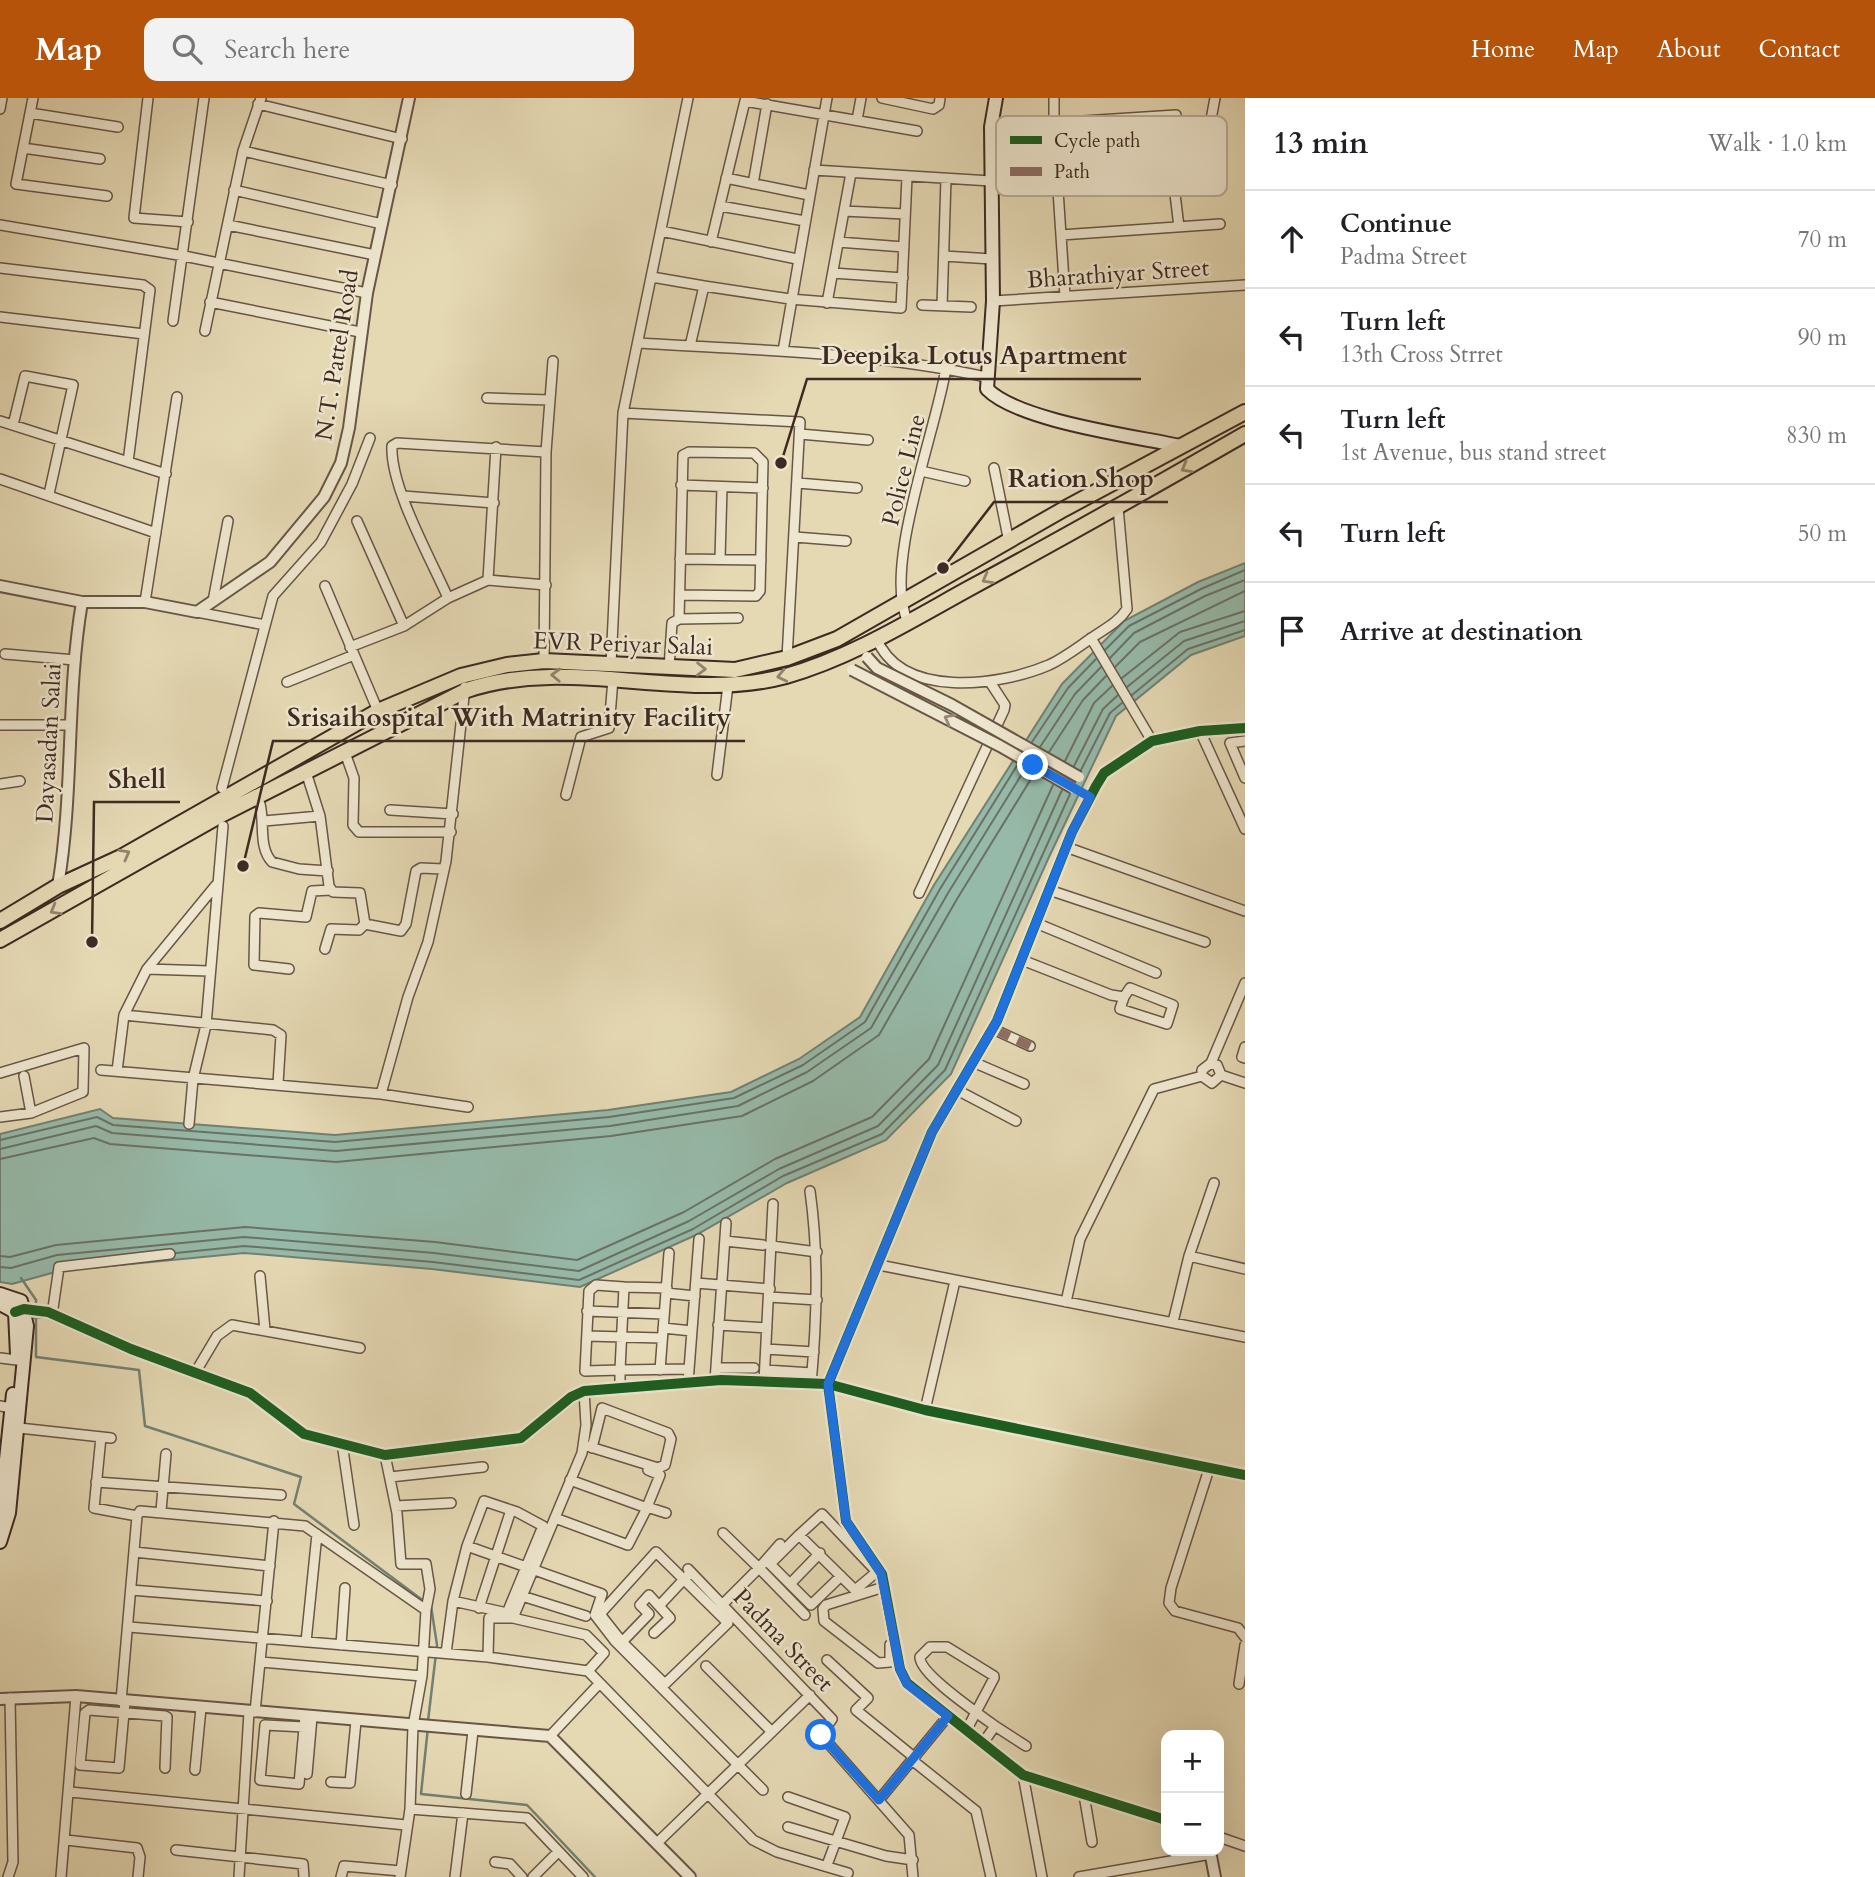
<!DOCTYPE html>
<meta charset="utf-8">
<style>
:root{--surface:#fff;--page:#f2f2f2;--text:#202124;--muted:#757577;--line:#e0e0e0;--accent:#b45309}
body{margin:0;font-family:Cardo,serif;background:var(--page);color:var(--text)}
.controls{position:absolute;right:21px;bottom:21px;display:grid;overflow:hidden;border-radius:14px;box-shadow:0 7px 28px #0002}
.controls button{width:63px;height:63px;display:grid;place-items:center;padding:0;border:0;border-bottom:2px solid var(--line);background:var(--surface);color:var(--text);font:35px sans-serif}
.stop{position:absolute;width:21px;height:21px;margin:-16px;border:5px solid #1a73e8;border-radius:50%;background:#fff}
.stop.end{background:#1a73e8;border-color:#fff;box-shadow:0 2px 7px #0008}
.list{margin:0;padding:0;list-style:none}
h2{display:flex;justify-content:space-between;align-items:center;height:91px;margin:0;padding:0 28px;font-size:30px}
h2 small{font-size:23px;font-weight:400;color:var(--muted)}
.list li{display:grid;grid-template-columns:46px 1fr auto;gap:21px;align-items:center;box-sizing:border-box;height:98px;padding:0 28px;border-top:2px solid var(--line)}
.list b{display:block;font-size:26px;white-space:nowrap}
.list p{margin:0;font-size:23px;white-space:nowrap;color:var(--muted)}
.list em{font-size:23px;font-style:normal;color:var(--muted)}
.icon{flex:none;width:38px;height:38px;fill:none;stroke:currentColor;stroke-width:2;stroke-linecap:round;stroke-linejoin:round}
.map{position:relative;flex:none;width:1245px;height:1779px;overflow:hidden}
header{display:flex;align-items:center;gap:42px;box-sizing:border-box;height:98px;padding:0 35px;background:var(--accent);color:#fff}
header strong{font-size:33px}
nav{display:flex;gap:38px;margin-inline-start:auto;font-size:24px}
.search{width:490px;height:63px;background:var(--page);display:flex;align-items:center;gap:18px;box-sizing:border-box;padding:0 24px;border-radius:14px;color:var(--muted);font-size:26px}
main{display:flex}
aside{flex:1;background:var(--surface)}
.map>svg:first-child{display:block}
.water{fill:#96baaa;stroke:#738074;stroke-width:2}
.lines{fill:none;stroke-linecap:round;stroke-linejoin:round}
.shore{stroke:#6a7266;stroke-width:2}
.stream{stroke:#738074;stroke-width:2.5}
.minor-casing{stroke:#685646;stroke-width:12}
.tertiary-casing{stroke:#685646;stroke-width:14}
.secondary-casing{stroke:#3e2a22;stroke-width:16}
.primary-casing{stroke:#3e2a22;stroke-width:18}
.minor{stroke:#eee6ce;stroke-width:9}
.tertiary{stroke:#eee6ce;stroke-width:10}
.secondary{stroke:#eee6ce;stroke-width:12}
.primary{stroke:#e5d9b4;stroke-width:14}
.tertiary-bridge-casing{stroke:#685646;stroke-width:14;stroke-linecap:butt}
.tertiary-bridge{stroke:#eee6ce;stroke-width:10}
.quiet{stroke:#8d6e63;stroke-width:9;stroke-dasharray:18 9;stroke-linecap:butt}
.cycleway-casing{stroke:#eee6ce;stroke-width:15}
.cycleway{stroke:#1b5e20;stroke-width:10}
.oneway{stroke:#92826b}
.oneway2{stroke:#968878}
.route{stroke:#1a73e8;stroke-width:9}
.labels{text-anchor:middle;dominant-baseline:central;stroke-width:5;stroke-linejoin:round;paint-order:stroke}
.street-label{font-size:24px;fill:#3e2a22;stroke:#eee6ce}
.key{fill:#eee6ce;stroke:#b9ae9a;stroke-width:2}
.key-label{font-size:19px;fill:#3e2a22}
.leader{fill:none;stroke:#3e2a22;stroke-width:2.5}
.callout-dot{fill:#3e2a22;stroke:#eee6ce;stroke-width:2.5}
.callout-label{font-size:26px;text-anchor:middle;font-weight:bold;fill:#3e2a22;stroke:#eee6ce;stroke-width:5;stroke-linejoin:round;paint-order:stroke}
</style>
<header>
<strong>Map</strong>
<div class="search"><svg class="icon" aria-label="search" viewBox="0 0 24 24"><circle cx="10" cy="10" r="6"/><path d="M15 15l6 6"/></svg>Search here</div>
<nav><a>Home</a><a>Map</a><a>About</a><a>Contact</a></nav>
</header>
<main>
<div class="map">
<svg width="1245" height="1779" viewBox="0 0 1245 1779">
<rect width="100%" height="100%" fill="#e5d9b4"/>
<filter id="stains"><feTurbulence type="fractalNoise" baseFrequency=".00286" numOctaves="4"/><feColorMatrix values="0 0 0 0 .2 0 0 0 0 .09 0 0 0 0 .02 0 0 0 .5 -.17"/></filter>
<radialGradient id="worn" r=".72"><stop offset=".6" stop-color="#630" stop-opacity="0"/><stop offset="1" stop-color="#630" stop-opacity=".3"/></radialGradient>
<path class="water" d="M 1245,465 L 1245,538 L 1191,557 L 1116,618 L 1049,759 L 951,976 L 886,1042 L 787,1085 L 696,1137 L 580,1189 L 432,1171 L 244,1155 L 59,1173 L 12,1186 L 0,1184 L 0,1036 L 100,1011 L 113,1020 L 335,1037 L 608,1012 L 731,994 L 799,961 L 860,919 L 934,787 L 1062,586 L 1124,523 L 1198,484 Z"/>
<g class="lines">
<path class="shore" d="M 1105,552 L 1129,528 L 1201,491 L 1245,472
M 1110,560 L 1134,535 L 1205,498 L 1245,482
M 1115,569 L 1140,544 L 1245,493
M 1122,580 L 1180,534 L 1245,513
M 1127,589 L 1184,543 L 1245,523
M 1132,597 L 1188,551 L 1245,532
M 1032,644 L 1068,590 L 1096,561
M 1040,649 L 1075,596 L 1101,569
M 1049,654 L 1083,602 L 1106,578
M 1065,663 L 1094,605 L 1112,588
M 1074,668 L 1103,611 L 1118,597
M 1081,672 L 1110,615 L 1122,605
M 0,1042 L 97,1019 L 113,1027 L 335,1044 L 609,1019 L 734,1000 L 803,967 L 865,924 L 940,791 L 1018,666
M 0,1051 L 96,1028 L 112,1035 L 336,1053 L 610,1028 L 738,1008 L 807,974 L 871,930 L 948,795 L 1025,671
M 0,1061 L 94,1040 L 110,1046 L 336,1064 L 611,1038 L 742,1018 L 813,983 L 879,937 L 957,801 L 1034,676
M 176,1155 L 244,1148 L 433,1164 L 579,1182 L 693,1131 L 783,1078 L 882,1036 L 945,972 L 1070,696
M 0,1158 L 10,1159 L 56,1147 L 245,1129 L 435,1144 L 577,1162 L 684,1114 L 775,1061 L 872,1019 L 929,961 L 1053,687
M 0,1169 L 11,1170 L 57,1157 L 244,1139 L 434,1155 L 579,1173 L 689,1123 L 779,1071 L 878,1028 L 938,967 L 1062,692"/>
<path class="stream" d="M 21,1180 L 36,1202 L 36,1210
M 36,1217 L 36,1259 L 139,1272 L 145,1328 L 301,1379 L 294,1406 L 425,1504
M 428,1623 L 437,1547 L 431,1508
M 428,1629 L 421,1696 L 527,1707 L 595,1779"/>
<defs>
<path id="minor" d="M 33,0 L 16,86 L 107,98
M 148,0 L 134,120 L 188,124
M 882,0 L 933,11 L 939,7 L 940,0
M 1054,0 L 1054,24
M 258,6 L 402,41
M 0,11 L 2,0
M 30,15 L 118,29
M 857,22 L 861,0
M 991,29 L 1176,17 L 1172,71 L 1179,129
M 23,50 L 100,61
M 243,53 L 392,87
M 1205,54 L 1215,0
M 814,72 L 991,83 L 1172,71
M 1057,77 L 1065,198
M 726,80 L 809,97
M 753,86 L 767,6
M 234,92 L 382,126
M 720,108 L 805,123
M 844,113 L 905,116
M 0,127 L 184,158 L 367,195
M 228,127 L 375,157
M 661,133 L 797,161
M 1061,137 L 1220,126
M 711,144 L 745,3 L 917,33
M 838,144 L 904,149
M 944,158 L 992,161
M 0,170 L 143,187 L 150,192 L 128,364
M 833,175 L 903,180
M 652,179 L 704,188
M 993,203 L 1245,187
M 210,204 L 360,234
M 827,205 L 851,75
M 922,207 L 971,209
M 942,208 L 946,81
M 0,219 L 144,236
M 173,223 L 204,0
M 205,233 L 243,53 L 261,0
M 638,245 C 754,252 873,254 986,279
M 690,248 L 704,188 L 790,201 L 901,210 L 907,79
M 783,253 L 827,0
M 487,300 L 550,302
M 623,315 L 800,324 L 787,560
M 0,323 L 166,376
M 13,327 L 25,278 L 73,287 L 49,396
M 800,336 L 868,342
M 994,370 L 1009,444
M 921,373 L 965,383
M 0,381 L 156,435
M 798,385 L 857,390
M 681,387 L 763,390
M 403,398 L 494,405
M 357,423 L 404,528
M 795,439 L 846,443
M 680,461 L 761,462
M 720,461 L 722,389
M 488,482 L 496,349
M 325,488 L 378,613
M 448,500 C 431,461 390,389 392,348 L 397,345 L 546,354
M 213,503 L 228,423
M 145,504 L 177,299
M 197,514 L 265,527
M 679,521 L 738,520
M 908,524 C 882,471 936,333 946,270
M 876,539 C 900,602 1000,588 1049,567 C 1064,560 1077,550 1090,541 C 1104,531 1118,525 1127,511 L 1118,409
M 1091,540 L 1152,643
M 350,549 L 404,528 L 448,500 L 488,482 L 546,487
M 5,556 L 75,562
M 544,563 L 546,354 L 553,263
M 611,566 L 623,315 L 688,0
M 669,570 L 672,525 L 679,521 L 683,357 L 689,354 L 754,355 L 763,364 L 760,493 L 756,498 L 680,497
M 287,584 L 354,557
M 0,627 L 69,627
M 1200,633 L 1245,731
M 1245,643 L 1230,645 L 1245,680
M 344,652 L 354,680 L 353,727 L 359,734 L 451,734
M 306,674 L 320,718 L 329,788 L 333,794 L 360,795 L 365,826 L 401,833 L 406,826 L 416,773 L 421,770 L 443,771
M 717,677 L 728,587
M 0,686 L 20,683
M 222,690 L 273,498 L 321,444 L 352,386 L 370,340
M 566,697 L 581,639 L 609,630 L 613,581
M 260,706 C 265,725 258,749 272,764 L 299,771 L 328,773
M 390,712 L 453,716
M 264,723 L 320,718
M 1066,749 L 1245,813
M 1049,792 L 1205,844
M 919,795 L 1004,612 L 1005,607 L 990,584
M 1036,825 L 1156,875
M 325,851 L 331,831 L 359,832 L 365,826
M 1022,862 L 1111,897 L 1124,899 L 1130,890 L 1173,907 L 1167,926 L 1120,911 L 1124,899
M 147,871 L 209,873
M 289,871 L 254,867 L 255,818 L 259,815 L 306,819 L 312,793 L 331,792
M 124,917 L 273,932 L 281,937 L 278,986
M 993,931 L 1030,948
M 1245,949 L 1242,959 L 1245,960
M 973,964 L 1024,986
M 1211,965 L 1217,967 L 1221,977 L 1212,985 L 1202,978 L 1202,972 L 1211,965 L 1245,885
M 101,972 L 381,996 L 468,1009
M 117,973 L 124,917 L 147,871 L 216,787
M 0,975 L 84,950 L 83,994 L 31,1015 L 0,1019
M 1221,977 L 1245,985
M 24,978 L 31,1015
M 957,992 L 1016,1023
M 381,996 L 408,899 L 428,844 L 446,763 L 465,589
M 189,1026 L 193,981 L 206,927 L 223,728
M 810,1093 C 819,1158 817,1220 811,1286
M 725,1143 L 763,1147
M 772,1148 L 817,1154
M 1189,1158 L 1245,1171
M 879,1167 L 1245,1239
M 260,1178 L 265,1232
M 696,1185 L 770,1191
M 624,1189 L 667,1190
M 666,1195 L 695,1198
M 769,1199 L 817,1202
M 1066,1204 L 1080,1141 L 1154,991 L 1202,978
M 587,1213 L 664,1216
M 52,1217 L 59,1169 L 170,1156
M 1173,1224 L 1189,1158 L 1214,1085
M 718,1227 L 767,1230
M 663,1230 L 692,1233
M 587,1238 L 662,1240
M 766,1251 L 814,1254
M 0,1260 L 17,1262
M 716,1270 L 754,1270
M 660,1272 L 669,1155
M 765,1272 L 812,1275
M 195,1275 L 217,1238 L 232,1227 L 360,1250
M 715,1283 L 726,1125
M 764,1284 L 773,1106
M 688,1285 L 699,1141
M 828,1286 L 925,1312 L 1245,1377
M 620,1290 L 620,1272 L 585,1273 L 589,1193 L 596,1187 L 624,1189 L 620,1272 L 689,1271
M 0,1308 L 12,1310
M 925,1312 L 955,1183
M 19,1330 L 111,1340
M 101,1339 L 94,1410 L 137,1418
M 342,1345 L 354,1427
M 584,1347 L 658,1370 L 665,1367 L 671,1341 L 668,1335 L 602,1310 L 592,1350
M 385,1357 L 397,1415 L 401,1466 L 426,1466 L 430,1491 L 426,1512
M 1209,1371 L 1171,1490 L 1169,1505 L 1175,1513 L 1238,1530 L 1245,1539
M 648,1372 L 660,1377 L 647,1409 L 666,1415
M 390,1379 L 483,1369
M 96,1384 L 281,1397
M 484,1403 L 517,1414 L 543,1428 L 507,1515 L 453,1503 L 467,1448 Z
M 396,1408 L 451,1405
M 161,1413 L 166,1356
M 555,1420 L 628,1447 L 647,1410 L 570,1382
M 723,1435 L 759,1470 L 780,1446
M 799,1437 L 770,1466 L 811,1507 L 841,1478
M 467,1448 L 602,1496 L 595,1517 L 615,1543 L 763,1692
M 134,1454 L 270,1468
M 656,1454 L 728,1525 L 665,1586 L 622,1544 L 600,1516 Z
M 688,1471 L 832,1621 L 821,1637 L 909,1737 L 913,1779
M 876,1473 L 822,1416 L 799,1437 L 855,1492 L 879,1472
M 790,1486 L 820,1455
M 884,1489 L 826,1507 L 823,1511 L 824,1523 L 878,1565 L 890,1564 L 890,1547 L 896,1546
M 131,1492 L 267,1503
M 522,1498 L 586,1518
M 722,1507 L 759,1470 L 805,1517
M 659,1508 L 687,1478
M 479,1510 L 511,1412
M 513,1520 L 586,1537 L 604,1555 L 588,1573
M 129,1529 L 488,1559 L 588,1573 L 753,1742 L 777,1754 L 848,1775
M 306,1544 L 317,1436
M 622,1544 L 649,1516 L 640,1507 L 649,1497 L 670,1520 L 654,1535
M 341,1547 L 345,1490
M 446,1555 L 453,1503
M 488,1559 L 489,1520 L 513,1520 L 582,1355 L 586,1327 L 584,1293
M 827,1562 L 868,1600 L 856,1612 L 915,1660
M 261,1564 L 422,1578
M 706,1568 L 772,1634
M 1239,1586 L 1245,1547
M 121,1603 L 137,1418 L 140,1413 L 305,1428 L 426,1512 L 422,1578 L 413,1628 L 410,1711 L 400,1779
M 125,1603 L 119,1670 L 80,1667 L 85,1615 L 89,1612 L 165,1618 L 167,1619 L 165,1670
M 255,1614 L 274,1423
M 995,1628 L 1026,1648
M 304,1629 L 265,1627 L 260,1682 L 299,1686 L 305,1619
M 966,1633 L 994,1580 L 994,1578 L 947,1549 L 930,1549 L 920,1559 C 919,1576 979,1616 995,1628 L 983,1645
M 550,1638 L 599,1586
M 912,1662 L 976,1713 L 991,1779
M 195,1672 L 201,1610
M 307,1676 L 312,1619
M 1023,1677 L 1042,1779
M 331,1684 L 350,1685 L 356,1623
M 70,1694 L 406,1727
M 466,1696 L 473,1633
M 1084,1697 L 1092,1744
M 788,1699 L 845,1719 L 827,1767
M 879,1702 L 948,1618
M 410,1711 L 527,1720 L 583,1779
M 788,1729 L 886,1758 L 913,1762
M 1219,1739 L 1245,1748
M 66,1742 L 137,1750 L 140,1759 L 138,1779
M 658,1744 L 810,1597
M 176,1752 L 303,1766 L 304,1779
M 495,1764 L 510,1766 L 522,1779
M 8,1779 L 13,1764 L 10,1600
M 61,1779 L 76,1598
M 239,1779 L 249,1614
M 341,1779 L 344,1768 L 401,1773
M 455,1779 L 463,1715
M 533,1779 L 558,1754
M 1079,1779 L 1211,1756"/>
<path id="tertiary" d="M 0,488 L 82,504 L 145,504 L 197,514 L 270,464 L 324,399 L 341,365 L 349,330 L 367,195 L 409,0
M 58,788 C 74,694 66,598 82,504
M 17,1213 L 48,1214 L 131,1251 L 250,1295 L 304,1336 L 385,1357 L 521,1340 L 571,1299 L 584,1293 L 721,1282 L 828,1286
M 0,1601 L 76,1598 L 550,1638 L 690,1779
M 1166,1722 L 1023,1677 L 907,1585 L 900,1571 L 882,1476 L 846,1423 L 828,1286 L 932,1034 L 997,923 L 1072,734 L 1096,688 L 1104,675 L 1152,643 L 1200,633 L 1245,630
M 1210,1753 L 1215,1779"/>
<path id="secondary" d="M 996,0 L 991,29 L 993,203 L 987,291 C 1018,323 1134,338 1180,348
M 0,1196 L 21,1203 L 27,1228 L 9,1415 L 0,1444
M 0,1206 L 15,1214 L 17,1257
M 0,1418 L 13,1296"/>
<path id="primary" d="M 0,823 L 58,788 L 121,759 L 378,613 L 461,578 L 507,567 L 544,563 L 735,572 L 787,560 L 837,541 L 1064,411 L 1245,314
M 0,842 L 221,717 L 467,592 C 572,557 681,606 786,578 C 850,560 910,523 968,491 C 1061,441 1153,389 1245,336"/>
</defs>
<use href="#minor" class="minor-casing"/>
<use href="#tertiary" class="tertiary-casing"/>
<use href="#secondary" class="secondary-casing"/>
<use href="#primary" class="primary-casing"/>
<use href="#minor" class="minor"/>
<use href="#tertiary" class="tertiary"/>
<use href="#secondary" class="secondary"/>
<use href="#primary" class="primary"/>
<defs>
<path id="tertiary-bridge" d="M 867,559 L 877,570 L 952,607 L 1079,679
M 852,572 L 1000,648 L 1073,690"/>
</defs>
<use href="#tertiary-bridge" class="tertiary-bridge-casing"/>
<use href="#tertiary-bridge" class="tertiary-bridge"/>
<path class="quiet" d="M 993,931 L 1030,948"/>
<defs>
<path id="cycleway" d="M 15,1214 L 24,1211 L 48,1214 L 131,1251 L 250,1295 L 304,1336 L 385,1357 L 521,1340 L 571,1299 L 584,1293 L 721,1282 L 828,1286 L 925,1312 L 1245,1377
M 1166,1722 L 1023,1677 L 907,1585 L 900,1571 L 882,1476 L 846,1423 L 828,1286 L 932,1034 L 997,923 L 1072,734 L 1096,688 L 1104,675 L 1152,643 L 1200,633 L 1245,630"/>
</defs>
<use href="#cycleway" class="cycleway-casing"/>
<use href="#cycleway" class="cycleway"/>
</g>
<defs><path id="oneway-chevron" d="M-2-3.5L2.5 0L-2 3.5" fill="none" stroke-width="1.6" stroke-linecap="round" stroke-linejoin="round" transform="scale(1.75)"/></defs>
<g class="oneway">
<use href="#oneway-chevron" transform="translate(1186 370) rotate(150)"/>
<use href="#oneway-chevron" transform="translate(987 481) rotate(151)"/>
<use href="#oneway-chevron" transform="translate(701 571) rotate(1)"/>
<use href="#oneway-chevron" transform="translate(556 577) rotate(-178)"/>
<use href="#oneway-chevron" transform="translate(782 578) rotate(167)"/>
<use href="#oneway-chevron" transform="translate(125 756) rotate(-29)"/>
<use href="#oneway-chevron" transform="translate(55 812) rotate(150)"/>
</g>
<use class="oneway2" href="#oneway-chevron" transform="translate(949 621) rotate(-152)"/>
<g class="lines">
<path class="route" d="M 821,1637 L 879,1702 L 948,1618 L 907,1586 L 900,1571 L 881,1475 L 846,1423 L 828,1286 L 932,1034 L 997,923 L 1072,734 L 1090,699 L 1033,667"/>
</g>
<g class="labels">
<g class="street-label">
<text transform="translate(1118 176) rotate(-4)">Bharathiyar Street</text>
<text transform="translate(337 257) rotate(-81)">N.T. Pattel Road</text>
<text transform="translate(904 372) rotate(-76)">Police Line</text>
<text transform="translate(623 546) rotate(2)">EVR Periyar Salai</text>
<text transform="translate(49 645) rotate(-87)">Dayasadan Salai</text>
<text transform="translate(783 1542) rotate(46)">Padma Street</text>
</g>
</g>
<rect x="996" y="18" width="231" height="80" rx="10" class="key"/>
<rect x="1010" y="38" width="32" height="8" fill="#1b5e20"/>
<rect x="1010" y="69" width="32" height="9" fill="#8d6e63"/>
<g class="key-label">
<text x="1054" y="49">Cycle path</text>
<text x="1054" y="80">Path</text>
</g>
<path class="leader" d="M781 365L807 281H1141M943 470L994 404H1168M243 768L273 643H745M92 844L94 704H180"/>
<g class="callout-dot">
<circle cx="781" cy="365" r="7"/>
<circle cx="943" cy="470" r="7"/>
<circle cx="243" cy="768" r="7"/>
<circle cx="92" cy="844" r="7"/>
</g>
<g class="callout-label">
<text x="974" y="266">Deepika Lotus Apartment</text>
<text x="1081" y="389">Ration Shop</text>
<text x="509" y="628">Srisaihospital With Matrinity Facility</text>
<text x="137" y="690">Shell</text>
</g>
<rect width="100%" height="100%" filter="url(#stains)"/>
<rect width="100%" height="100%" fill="url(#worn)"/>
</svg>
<div class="controls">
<button>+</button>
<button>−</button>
</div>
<div class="stop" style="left:821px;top:1637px"></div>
<div class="stop end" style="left:1033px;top:667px"></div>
</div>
<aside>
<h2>13 min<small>Walk · 1.0 km</small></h2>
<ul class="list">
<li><svg class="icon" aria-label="ahead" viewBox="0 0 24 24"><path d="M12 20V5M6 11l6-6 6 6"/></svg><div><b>Continue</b><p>Padma Street</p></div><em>70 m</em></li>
<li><svg class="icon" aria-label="left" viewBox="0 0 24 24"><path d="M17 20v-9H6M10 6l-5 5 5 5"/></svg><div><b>Turn left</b><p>13th Cross Strret</p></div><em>90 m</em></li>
<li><svg class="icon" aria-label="left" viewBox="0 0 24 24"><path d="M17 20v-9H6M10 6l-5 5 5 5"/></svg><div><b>Turn left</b><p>1st Avenue, bus stand street</p></div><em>830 m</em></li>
<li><svg class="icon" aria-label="left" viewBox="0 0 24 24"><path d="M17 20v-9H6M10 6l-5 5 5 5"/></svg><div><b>Turn left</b></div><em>50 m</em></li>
<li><svg class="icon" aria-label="arrive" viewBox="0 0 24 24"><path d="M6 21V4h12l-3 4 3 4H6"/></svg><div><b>Arrive at destination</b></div></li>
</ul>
</aside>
</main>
